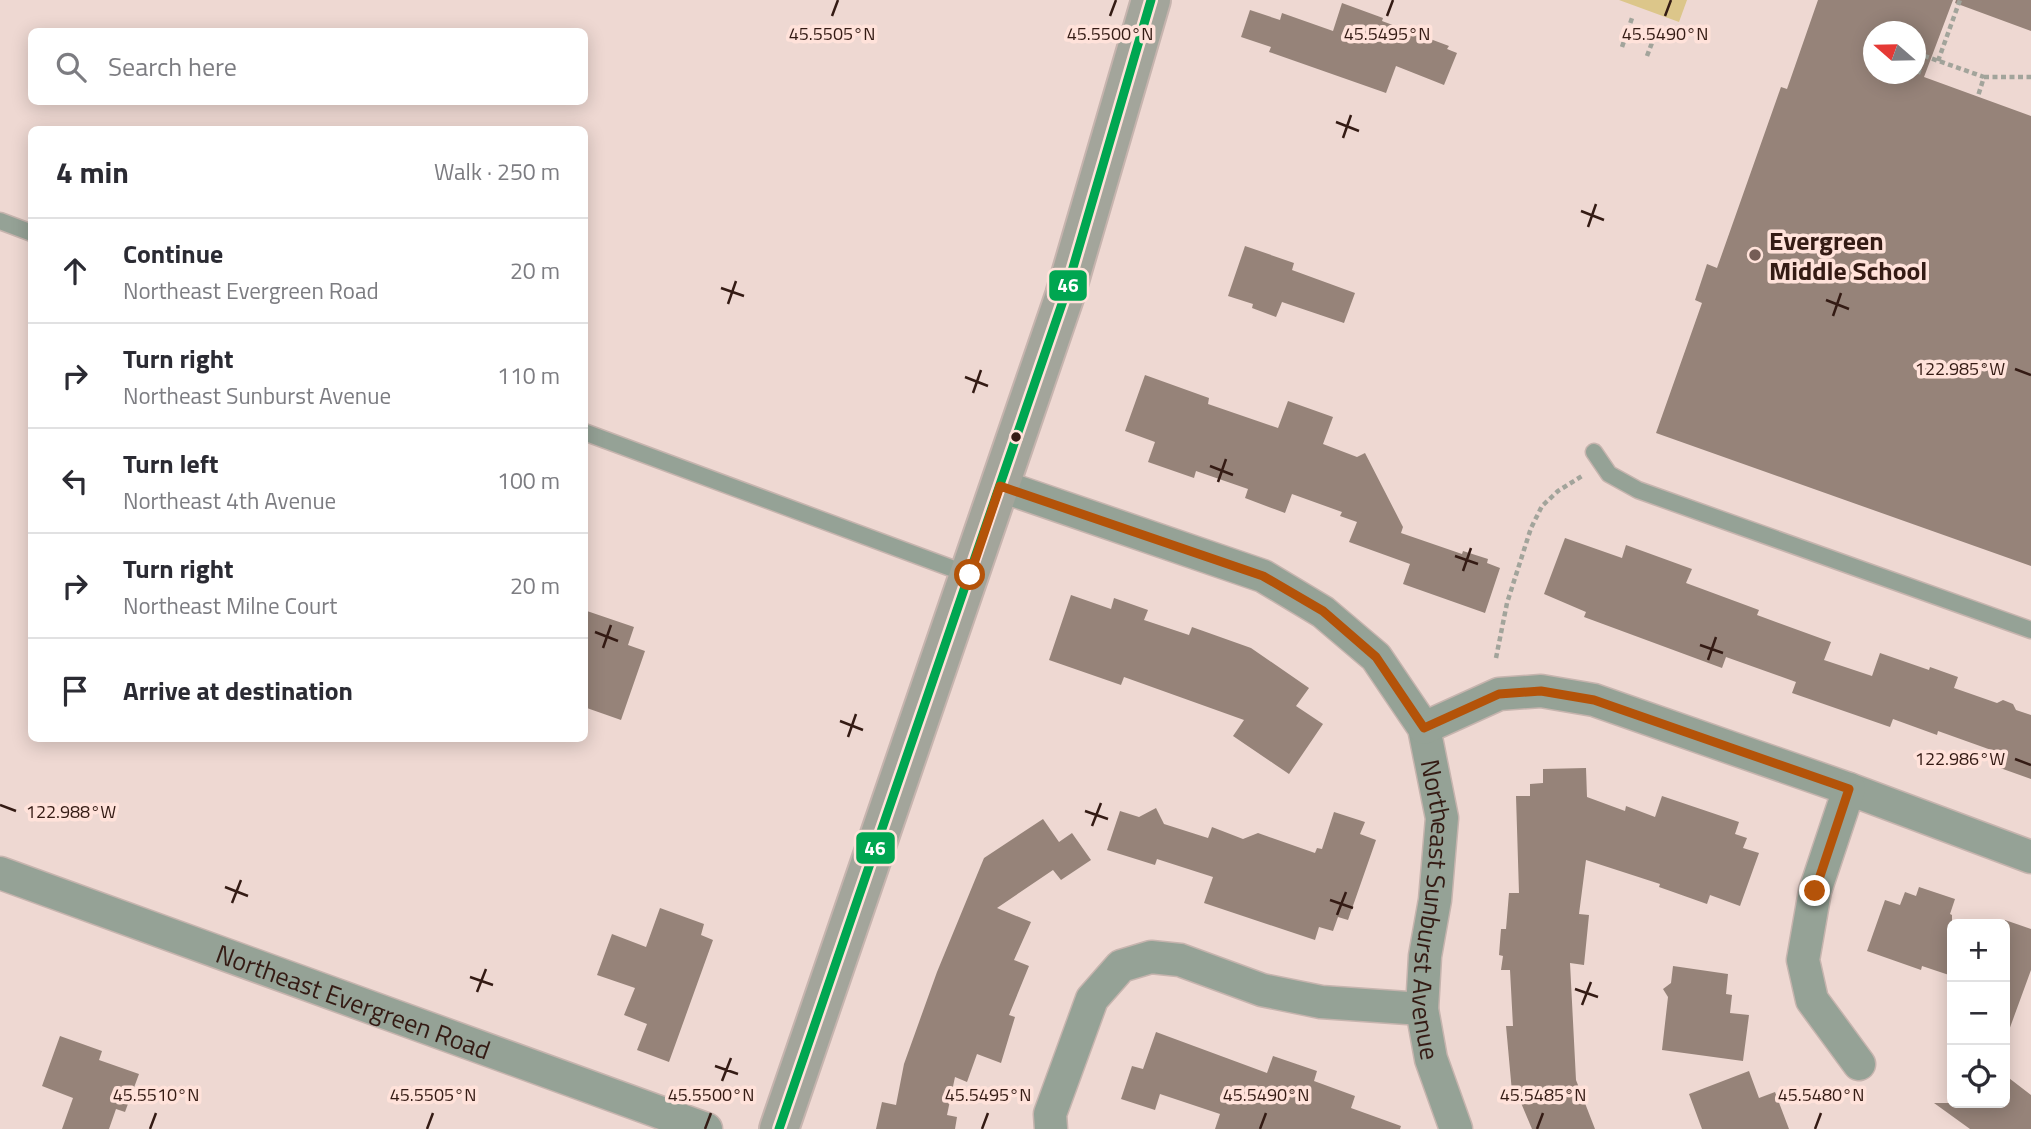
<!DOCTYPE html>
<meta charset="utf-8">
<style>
:root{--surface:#fff;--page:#f2f2f3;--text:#2b2b33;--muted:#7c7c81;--line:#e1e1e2}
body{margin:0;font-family:"Titillium Web",sans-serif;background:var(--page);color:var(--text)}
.controls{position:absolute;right:21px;bottom:21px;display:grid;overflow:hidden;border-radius:10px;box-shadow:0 4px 18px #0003}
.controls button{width:63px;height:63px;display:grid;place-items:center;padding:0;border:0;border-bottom:2px solid var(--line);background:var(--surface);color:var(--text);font:35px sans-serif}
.compass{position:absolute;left:1863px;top:21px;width:63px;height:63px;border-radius:50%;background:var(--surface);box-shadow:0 4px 18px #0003;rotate:290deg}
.stop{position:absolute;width:21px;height:21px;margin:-16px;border:5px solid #b45309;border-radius:50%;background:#fff}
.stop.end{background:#b45309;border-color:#fff;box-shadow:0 2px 7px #0008}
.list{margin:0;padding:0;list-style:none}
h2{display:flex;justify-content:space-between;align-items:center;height:91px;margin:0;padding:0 28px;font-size:30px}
h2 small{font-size:23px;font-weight:400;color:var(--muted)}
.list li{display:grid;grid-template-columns:46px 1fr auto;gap:21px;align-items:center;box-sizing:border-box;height:105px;padding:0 28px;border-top:2px solid var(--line)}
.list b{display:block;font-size:26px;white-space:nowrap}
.list p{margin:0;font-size:23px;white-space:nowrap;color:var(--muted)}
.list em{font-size:23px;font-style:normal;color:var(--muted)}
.icon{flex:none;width:38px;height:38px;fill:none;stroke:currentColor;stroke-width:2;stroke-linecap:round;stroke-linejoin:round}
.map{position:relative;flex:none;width:2031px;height:1129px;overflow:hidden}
.search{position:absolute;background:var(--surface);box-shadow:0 4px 18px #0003;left:28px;top:28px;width:560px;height:77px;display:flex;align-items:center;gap:18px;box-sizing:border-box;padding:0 24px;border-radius:10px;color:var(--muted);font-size:26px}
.panel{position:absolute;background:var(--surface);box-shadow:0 4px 18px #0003;left:28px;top:126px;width:560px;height:616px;border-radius:10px}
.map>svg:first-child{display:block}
.green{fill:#dcc68a}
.building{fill:#968379;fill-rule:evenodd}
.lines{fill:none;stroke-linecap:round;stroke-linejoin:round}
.service-casing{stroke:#c6b4ae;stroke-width:19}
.minor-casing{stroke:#c6b4ae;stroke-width:35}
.primary-casing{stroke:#c6b4ae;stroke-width:42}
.path{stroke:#a2a49b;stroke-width:4.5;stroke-dasharray:5 3.5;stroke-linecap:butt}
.service{stroke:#95a296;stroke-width:16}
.minor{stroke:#95a296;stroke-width:32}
.primary{stroke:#a3a59b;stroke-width:38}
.bus-1-casing{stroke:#ffe2da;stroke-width:14}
.bus-1{stroke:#00a651;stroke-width:9}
.route{stroke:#b45309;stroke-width:9}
.ticks{fill:none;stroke:#341b14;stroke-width:2.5}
.poi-dot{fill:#755d56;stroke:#ffe2da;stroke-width:2.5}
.bus-dot{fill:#341b14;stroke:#ffe2da;stroke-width:2.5}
.labels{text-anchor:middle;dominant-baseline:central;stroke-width:7;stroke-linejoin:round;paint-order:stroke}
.poi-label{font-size:26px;font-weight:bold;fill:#341b14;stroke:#ffe2da;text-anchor:start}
.street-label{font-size:26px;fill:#341b14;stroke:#ffe2da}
.ticks-label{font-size:18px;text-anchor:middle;fill:#341b14;stroke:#ffe2da;stroke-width:7;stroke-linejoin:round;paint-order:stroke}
.line-badge{stroke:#ffe2da;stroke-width:2.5}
.badge-label{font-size:19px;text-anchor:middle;font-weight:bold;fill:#fff}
</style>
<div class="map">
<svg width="2031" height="1129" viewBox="0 0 2031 1129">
<rect width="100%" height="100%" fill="#eed8d2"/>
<path class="green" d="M 1619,0 L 1687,0 L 1679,22 Z"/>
<path class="building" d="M 1818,0 L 1953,0 L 1924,77 L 2031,116 L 2031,566 L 1656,433 L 1702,303 L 1695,300 L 1707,264 L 1717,268 L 1781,87 L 1787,89 ZM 1873,32 L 1915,32 L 1915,74 L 1873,74 Z
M 1956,0 L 2031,0 L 2031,31 L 1955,3 Z
M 1342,3 L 1383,18 L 1382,21 L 1449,46 L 1447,49 L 1457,53 L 1444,85 L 1396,66 L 1386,93 L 1269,52 L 1271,47 L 1241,37 L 1250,10 L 1280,20 L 1282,13 L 1333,31 Z
M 1245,246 L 1294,263 L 1292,270 L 1355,293 L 1344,323 L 1282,302 L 1276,317 L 1252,308 L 1253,304 L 1228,296 Z
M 1145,375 L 1209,398 L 1208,404 L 1278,428 L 1288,401 L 1333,417 L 1323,444 L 1357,457 L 1365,453 L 1403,527 L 1401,533 L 1462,554 L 1463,551 L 1488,559 L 1487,563 L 1500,568 L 1485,613 L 1403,584 L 1410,564 L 1349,542 L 1357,522 L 1340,516 L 1342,512 L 1292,494 L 1285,513 L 1245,498 L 1248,489 L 1196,471 L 1194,478 L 1148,462 L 1155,442 L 1125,431 Z
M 1565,538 L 1622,558 L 1626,545 L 1692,569 L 1686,583 L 1759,610 L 1757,615 L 1831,642 L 1824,660 L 1872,676 L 1880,653 L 1929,670 L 1930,667 L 1958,677 L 1954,688 L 1997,703 L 2003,700 L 2013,704 L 2016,710 L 2031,715 L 2031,779 L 1989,764 L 1994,751 L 1938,731 L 1937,735 L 1893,719 L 1890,727 L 1792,693 L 1796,682 L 1726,657 L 1722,668 L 1584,617 L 1586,612 L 1544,594 Z
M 1071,595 L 1111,609 L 1114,598 L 1148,610 L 1144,620 L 1189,635 L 1192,627 L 1251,648 L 1309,688 L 1296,706 L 1323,724 L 1289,774 L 1233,736 L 1244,720 L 1124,677 L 1121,685 L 1049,660 Z
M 584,610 L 634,627 L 628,645 L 645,651 L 621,720 L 584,707 Z
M 1586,768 L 1587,797 L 1625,811 L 1626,806 L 1655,817 L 1662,796 L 1739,822 L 1735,834 L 1747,838 L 1743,848 L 1759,853 L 1740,906 L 1710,895 L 1707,904 L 1659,887 L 1660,884 L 1586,860 L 1579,914 L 1589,915 L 1584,965 L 1570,963 L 1576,1080 L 1595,1129 L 1532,1129 L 1516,1091 L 1512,1092 L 1506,1026 L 1513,1026 L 1510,970 L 1501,970 L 1503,956 L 1499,955 L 1501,929 L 1506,929 L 1509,893 L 1519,893 L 1516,796 L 1530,796 L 1530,784 L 1543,783 L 1543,769 Z
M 1156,808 L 1164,824 L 1208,838 L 1212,827 L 1243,839 L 1258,833 L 1315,853 L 1317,848 L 1322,849 L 1334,812 L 1365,822 L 1360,834 L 1376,840 L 1348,920 L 1338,917 L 1333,931 L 1319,927 L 1315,940 L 1204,903 L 1213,877 L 1157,859 L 1155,865 L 1107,850 L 1120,811 L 1139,817 Z
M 1043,819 L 1059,842 L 1072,833 L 1091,860 L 1061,880 L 1053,870 L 997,908 L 1031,922 L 1014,960 L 1029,966 L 1009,1015 L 1015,1017 L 1001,1063 L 977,1054 L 967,1082 L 955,1077 L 947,1115 L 957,1117 L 955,1129 L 876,1129 L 882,1102 L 896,1105 L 904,1064 L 937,972 L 984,858 Z
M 1919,887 L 1955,899 L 1950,914 L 1952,915 L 1952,976 L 1922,966 L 1921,970 L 1867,951 L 1885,900 L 1900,905 L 1905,892 L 1916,896 Z
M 660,908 L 704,924 L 701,935 L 713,940 L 669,1062 L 637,1050 L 647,1024 L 624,1015 L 635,988 L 597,975 L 612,934 L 646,947 Z
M 2005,920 L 2031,929 L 2031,970 L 2008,1033 L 2005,1033 Z
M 1673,966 L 1728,974 L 1726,994 L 1732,995 L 1730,1013 L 1749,1015 L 1743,1061 L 1662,1050 L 1668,997 L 1663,989 L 1671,983 Z
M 1156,1032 L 1267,1073 L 1273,1056 L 1317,1071 L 1314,1081 L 1355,1096 L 1351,1108 L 1401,1126 L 1400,1129 L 1215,1129 L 1220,1114 L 1160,1094 L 1155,1110 L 1121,1099 L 1132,1066 L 1143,1069 Z
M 60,1036 L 102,1051 L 99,1060 L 139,1074 L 125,1112 L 116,1109 L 109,1129 L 62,1129 L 73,1098 L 42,1086 Z
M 1749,1071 L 1759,1098 L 1775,1092 L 1789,1129 L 1702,1129 L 1689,1094 Z
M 2005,1075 L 2031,1095 L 2031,1129 L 1970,1129 L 1934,1103 L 2005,1103 Z"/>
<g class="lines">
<defs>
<path id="service" d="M 0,221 L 32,233
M 584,432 L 970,575
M 1594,452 L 1609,474 L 1638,490 L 2031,630"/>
<g id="minor">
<path id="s1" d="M 1001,486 L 1263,576 L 1323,612 L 1376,657 L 1424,728 L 1442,818 L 1435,900 L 1425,956 L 1422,1009 L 1431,1059 L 1456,1129"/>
<path d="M 1424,728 L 1499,694 L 1541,691 L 1594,700 L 1849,789 L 2031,857"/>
<path d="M 1849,789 L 1815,891 L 1803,960 L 1812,1000 L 1859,1064"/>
<path id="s2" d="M 0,873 L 706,1129"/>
<path d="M 1051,1129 L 1050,1114 L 1092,999 L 1121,966 L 1151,957 L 1180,960 L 1262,990 L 1321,1002 L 1422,1009"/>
</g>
<path id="primary" d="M 779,1129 L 1065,295 L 1151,0"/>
</defs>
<use href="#service" class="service-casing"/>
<use href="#minor" class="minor-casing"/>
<use href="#primary" class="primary-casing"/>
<path class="path" d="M 1622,47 L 1632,18
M 1916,53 L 1984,77 L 1978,96
M 1647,56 L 1658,27
M 1938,61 L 1960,0
M 1918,74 L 1924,56
M 1984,77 L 2031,77
M 1496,658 L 1507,603 L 1531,528 L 1542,506 L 1558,491 L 1582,476"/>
<use href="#service" class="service"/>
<use href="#minor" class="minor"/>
<use href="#primary" class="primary"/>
<defs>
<path id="bus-1" d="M 779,1129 L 1065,295 L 1151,0"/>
</defs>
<use href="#bus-1" class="bus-1-casing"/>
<use href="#bus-1" class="bus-1"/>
</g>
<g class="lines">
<path class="route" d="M 970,575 L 1000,486 L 1263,576 L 1323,611 L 1376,657 L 1424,728 L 1499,694 L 1541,691 L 1594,700 L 1849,789 L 1815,891"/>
</g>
<path class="ticks" d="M 832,16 L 838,0M 1110,16 L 1116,0M 1387,16 L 1393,0M 1665,16 L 1671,0M 1336,122 L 1359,131M 1343,138 L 1351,115M 1581,211 L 1604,220M 1588,227 L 1596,204M 721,288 L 744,296M 1826,300 L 1849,309M 728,304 L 736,281M 1833,316 L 1841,293M 2015,369 L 2031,375M 965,377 L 988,386M 973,393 L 981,370M 1210,466 L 1233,475M 1218,482 L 1226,459M 1455,556 L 1478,564M 1463,571 L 1471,548M 595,632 L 618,641M 1700,645 L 1723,653M 603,648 L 611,625M 1708,660 L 1716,637M 840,721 L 863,730M 848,737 L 856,714M 2015,759 L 2031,765M 0,805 L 16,811M 1085,811 L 1108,819M 1092,826 L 1101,803M 225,887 L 248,896M 1330,900 L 1353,908M 232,903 L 241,880M 1337,915 L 1346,892M 470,977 L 493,985M 1575,989 L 1598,997M 477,992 L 486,969M 1582,1005 L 1591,982M 715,1066 L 738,1074M 722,1081 L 731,1058M 150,1129 L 156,1113M 427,1129 L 433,1113M 705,1129 L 711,1113M 982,1129 L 988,1113M 1260,1129 L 1266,1113M 1537,1129 L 1543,1113M 1815,1129 L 1821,1113"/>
<circle class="poi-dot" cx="1755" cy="255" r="7"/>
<circle class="bus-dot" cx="1016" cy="437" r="6"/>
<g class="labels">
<g class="poi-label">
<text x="1769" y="240">Evergreen<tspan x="1769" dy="30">Middle School</tspan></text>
</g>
<g class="street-label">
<text stroke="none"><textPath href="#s1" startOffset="686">Northeast Sunburst Avenue</textPath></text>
<text stroke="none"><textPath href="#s2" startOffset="376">Northeast Evergreen Road</textPath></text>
</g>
</g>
<g class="ticks-label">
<text x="832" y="40">45.5505°N</text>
<text x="1110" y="40">45.5500°N</text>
<text x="1387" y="40">45.5495°N</text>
<text x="1665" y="40">45.5490°N</text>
<text x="1960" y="375">122.985°W</text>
<text x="1960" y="765">122.986°W</text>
<text x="71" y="818">122.988°W</text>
<text x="156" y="1101">45.5510°N</text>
<text x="433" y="1101">45.5505°N</text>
<text x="711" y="1101">45.5500°N</text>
<text x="988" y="1101">45.5495°N</text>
<text x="1266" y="1101">45.5490°N</text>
<text x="1543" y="1101">45.5485°N</text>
<text x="1821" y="1101">45.5480°N</text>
</g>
<g class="line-badge">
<rect x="1048" y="269" width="40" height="33" rx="7" fill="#00a651"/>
<rect x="855" y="831" width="41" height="34" rx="7" fill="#00a651"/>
</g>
<g class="badge-label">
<text x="1068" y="292">46</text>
<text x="875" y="855">46</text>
</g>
</svg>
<div class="controls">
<button>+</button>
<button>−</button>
<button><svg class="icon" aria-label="locate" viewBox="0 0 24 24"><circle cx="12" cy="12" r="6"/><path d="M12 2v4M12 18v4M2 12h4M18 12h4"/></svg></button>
</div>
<svg class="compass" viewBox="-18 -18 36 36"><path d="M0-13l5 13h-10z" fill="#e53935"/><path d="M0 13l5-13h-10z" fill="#7c7c81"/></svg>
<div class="stop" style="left:970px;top:575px"></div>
<div class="stop end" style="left:1815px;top:891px"></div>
<div class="search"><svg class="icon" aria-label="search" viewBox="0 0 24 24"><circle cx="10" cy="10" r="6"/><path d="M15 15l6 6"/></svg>Search here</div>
<section class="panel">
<h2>4 min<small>Walk · 250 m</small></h2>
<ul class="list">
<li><svg class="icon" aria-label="ahead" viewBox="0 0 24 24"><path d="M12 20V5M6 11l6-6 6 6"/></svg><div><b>Continue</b><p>Northeast Evergreen Road</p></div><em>20 m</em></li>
<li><svg class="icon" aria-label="right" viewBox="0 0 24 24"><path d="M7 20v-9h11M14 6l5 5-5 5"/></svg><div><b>Turn right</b><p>Northeast Sunburst Avenue</p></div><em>110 m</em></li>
<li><svg class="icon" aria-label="left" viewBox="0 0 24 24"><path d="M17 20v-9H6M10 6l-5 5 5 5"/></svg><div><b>Turn left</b><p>Northeast 4th Avenue</p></div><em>100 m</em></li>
<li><svg class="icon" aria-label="right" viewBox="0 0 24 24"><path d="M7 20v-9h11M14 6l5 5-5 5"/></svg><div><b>Turn right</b><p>Northeast Milne Court</p></div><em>20 m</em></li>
<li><svg class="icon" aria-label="arrive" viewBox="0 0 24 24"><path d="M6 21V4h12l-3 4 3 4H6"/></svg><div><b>Arrive at destination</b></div></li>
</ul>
</section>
</div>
